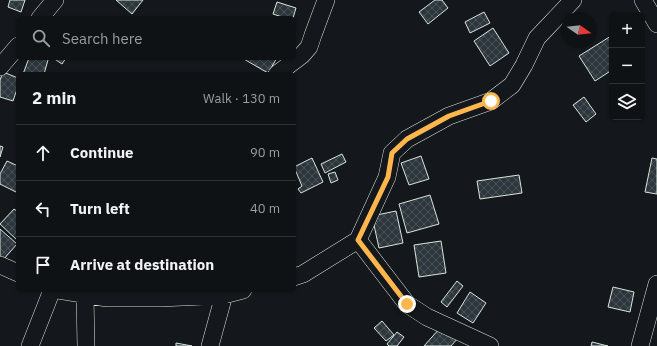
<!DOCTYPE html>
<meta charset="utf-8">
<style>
:root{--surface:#0f1215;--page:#1d2022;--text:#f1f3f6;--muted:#9b9ea0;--line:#2f3234}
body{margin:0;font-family:"IBM Plex Sans",sans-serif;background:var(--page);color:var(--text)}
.controls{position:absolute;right:12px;top:12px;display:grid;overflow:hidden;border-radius:6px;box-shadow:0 1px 3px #0004}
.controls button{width:36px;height:36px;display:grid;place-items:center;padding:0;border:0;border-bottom:1px solid var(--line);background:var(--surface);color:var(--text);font:20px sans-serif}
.compass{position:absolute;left:561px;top:12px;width:36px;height:36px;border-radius:50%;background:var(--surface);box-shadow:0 1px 3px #0004;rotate:104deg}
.stop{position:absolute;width:12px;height:12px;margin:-9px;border:3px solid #ffb74d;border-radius:50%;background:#fff}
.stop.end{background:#ffb74d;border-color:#fff;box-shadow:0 1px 4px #0008}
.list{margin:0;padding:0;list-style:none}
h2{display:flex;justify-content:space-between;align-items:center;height:52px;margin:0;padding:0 16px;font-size:17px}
h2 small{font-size:13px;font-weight:400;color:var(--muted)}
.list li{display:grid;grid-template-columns:26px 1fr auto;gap:12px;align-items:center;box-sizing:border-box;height:56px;padding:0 16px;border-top:1px solid var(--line)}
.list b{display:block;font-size:15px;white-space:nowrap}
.list em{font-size:13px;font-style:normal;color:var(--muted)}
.icon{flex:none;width:22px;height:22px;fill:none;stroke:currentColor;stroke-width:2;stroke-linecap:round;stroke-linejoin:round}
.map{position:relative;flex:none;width:657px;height:346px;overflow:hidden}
.search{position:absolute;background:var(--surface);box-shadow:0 1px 3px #0004;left:16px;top:16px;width:280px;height:44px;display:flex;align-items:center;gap:10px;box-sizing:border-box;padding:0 14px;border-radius:6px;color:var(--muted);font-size:15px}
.panel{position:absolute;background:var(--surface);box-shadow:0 1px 3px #0004;left:16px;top:72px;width:280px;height:220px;border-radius:6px}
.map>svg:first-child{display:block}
.building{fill:url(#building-cross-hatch);stroke:#d8e6dc}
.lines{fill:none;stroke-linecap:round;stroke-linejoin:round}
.minor-casing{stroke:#d8e6dc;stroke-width:18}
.minor{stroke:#14181c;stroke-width:17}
.route{stroke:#ffb74d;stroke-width:5}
</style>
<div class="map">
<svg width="657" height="346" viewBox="0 0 657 346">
<defs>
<pattern id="building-cross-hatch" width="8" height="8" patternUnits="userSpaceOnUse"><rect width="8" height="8" fill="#2c363c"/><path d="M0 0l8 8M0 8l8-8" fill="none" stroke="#4a5358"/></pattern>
</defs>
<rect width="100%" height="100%" fill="#14181c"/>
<path class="building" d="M 10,0 L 25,0 L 21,12 L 8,7 Z
M 116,0 L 143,0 L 132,14 Z
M 435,0 L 442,0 L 448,8 L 428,24 L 419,12 Z
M 277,2 L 296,8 L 293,18 L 285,18 L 273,14 Z
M 484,12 L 490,23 L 470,33 L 465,22 Z
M 493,28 L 509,53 L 490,66 L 474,41 Z
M 611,36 L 612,70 L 595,81 L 579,56 Z
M 29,58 L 42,58 L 48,60 L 44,74 L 23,74 Z
M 53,58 L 66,58 L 62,64 Z
M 242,58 L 277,58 L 268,73 Z
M 3,72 L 18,78 L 18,86 L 13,101 L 0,97 L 0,80 Z
M 584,97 L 596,114 L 586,122 L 573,105 Z
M 0,146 L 3,147 L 0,157 Z
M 342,154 L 346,162 L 325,173 L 321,164 Z
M 421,156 L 429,179 L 409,185 L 401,163 Z
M 312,158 L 323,182 L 301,193 L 298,189 L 302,186 L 294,167 Z
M 652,158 L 657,159 L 657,194 L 645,192 Z
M 7,161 L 18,166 L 18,188 L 16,192 L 0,184 L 0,174 Z
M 335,172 L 338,180 L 331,183 L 328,174 Z
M 519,175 L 522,193 L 480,199 L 477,181 Z
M 430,195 L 439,224 L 407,233 L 399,204 Z
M 14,209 L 18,212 L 18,241 L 0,224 Z
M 396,211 L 403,243 L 379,248 L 372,216 Z
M 0,229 L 17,244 L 3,260 L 0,257 Z
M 441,241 L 446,273 L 419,277 L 414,245 Z
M 457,281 L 463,286 L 447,307 L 441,302 Z
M 613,287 L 634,292 L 630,312 L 608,307 Z
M 470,292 L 486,303 L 473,323 L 457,313 Z
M 382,321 L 394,335 L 386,341 L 374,328 Z
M 440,328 L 458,338 L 451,346 L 424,346 Z
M 397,332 L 404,337 L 397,346 L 389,346 L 387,344 Z
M 592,342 L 608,346 L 591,346 Z
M 176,343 L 192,346 L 176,346 Z"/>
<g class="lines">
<defs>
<path id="minor" d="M 643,0 L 657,24
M 40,18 L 55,0
M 0,67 L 18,46
M 277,74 L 302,55 L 309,47 L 313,35 L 326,0
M 358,240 L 407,304 L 427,317 L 490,346
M 0,265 L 18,273
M 294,277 L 303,274 L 358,240 L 387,177 L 392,153 L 407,139 L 449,116 L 491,101 L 512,85 L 524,65 L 537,38 L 573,0
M 58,290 L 107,298 L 161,298 L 224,295 L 243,290
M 85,295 L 86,346
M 30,346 L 52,290
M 210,346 L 224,295
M 640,346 L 657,284"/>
</defs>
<use href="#minor" class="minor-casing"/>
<use href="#minor" class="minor"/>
</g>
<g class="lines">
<path class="route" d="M 407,304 L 358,240 L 388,177 L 392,153 L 407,139 L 449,116 L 491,101"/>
</g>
</svg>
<div class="controls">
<button>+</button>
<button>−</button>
<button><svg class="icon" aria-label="layers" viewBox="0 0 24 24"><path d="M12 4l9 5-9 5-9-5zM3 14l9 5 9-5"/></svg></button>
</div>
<svg class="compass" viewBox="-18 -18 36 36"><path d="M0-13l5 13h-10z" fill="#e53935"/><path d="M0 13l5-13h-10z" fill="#9b9ea0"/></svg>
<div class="stop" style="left:491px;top:101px"></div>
<div class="stop end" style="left:407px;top:304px"></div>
<div class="search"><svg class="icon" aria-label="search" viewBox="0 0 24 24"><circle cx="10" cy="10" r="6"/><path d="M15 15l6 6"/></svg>Search here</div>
<section class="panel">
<h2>2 min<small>Walk · 130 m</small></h2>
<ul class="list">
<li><svg class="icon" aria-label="ahead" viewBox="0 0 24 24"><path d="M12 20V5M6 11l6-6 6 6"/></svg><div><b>Continue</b></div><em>90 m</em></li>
<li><svg class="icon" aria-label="left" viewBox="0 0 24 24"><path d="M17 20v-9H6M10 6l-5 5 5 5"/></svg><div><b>Turn left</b></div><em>40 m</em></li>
<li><svg class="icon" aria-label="arrive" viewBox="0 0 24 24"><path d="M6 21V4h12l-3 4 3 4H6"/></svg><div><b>Arrive at destination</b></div></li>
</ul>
</section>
</div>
